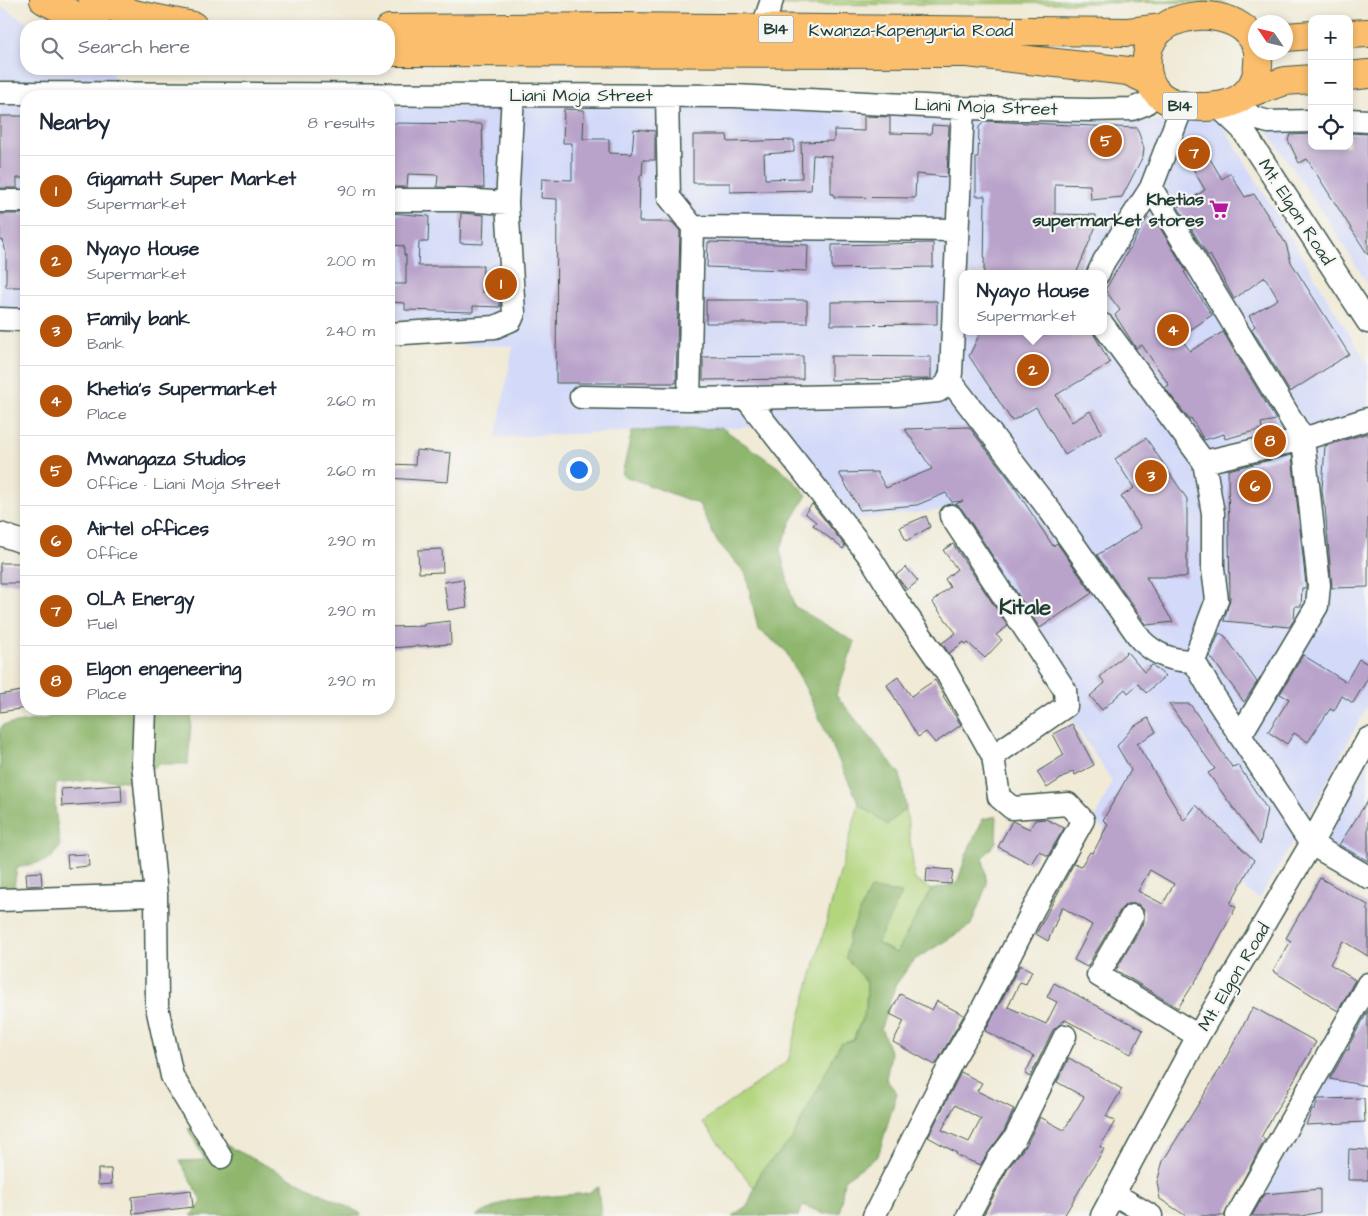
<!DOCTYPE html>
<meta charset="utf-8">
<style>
:root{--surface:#fff;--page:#f6f6f7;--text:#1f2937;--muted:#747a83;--line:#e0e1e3;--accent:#b45309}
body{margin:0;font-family:"Architects Daughter",sans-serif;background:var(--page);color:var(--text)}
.controls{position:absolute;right:15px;top:15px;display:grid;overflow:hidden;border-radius:10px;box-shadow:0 2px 8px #0003}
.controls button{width:45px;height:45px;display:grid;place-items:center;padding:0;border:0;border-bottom:1px solid var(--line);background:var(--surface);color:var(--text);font:25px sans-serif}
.compass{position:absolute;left:1248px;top:15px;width:45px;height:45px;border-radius:50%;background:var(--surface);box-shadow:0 2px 8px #0003;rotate:305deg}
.you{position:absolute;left:578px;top:469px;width:18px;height:18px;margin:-12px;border:4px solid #fff;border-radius:50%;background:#1a73e8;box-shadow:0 0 0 8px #1a73e833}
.badge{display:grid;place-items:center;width:32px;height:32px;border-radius:50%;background:var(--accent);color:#fff;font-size:16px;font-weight:700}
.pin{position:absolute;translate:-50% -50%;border:2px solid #fff;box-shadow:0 1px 5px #0006}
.popup{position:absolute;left:959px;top:270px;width:148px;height:65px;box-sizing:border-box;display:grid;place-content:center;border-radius:10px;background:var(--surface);filter:drop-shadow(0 1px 4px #0005);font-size:16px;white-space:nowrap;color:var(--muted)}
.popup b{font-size:19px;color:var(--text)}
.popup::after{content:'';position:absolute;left:50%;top:100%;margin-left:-10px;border:10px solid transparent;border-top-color:var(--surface)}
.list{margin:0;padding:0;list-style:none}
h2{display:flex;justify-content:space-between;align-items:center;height:65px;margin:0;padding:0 20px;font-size:21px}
h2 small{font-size:16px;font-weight:400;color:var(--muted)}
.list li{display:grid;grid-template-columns:32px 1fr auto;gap:15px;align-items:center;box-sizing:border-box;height:70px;padding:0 20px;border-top:1px solid var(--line)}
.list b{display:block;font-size:19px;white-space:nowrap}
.list p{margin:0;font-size:16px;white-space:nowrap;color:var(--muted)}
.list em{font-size:16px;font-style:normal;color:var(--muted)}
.icon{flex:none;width:28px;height:28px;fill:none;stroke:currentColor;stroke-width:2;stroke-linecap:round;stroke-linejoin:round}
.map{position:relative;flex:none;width:1368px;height:1216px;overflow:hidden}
.search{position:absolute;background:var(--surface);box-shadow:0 2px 8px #0003;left:20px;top:20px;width:375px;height:55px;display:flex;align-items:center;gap:12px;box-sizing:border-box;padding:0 18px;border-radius:20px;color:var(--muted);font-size:19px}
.panel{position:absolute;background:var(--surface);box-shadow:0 2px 8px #0003;left:20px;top:90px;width:375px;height:625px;border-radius:20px}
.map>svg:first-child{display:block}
.built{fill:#d3d9f9;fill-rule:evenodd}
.green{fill:#b3d57e;stroke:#698959}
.forest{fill:#8eb66d;stroke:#567a50}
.building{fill:#b9a3ca;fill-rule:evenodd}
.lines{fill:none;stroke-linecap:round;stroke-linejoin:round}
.minor-casing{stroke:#3e574c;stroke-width:25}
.highway-casing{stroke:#3e574c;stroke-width:30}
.minor{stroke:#fff;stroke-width:22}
.highway{stroke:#fabe6d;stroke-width:28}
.labels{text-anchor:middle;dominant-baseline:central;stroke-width:4.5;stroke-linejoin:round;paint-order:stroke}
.shield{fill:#f6f6f2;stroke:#60746d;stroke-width:1}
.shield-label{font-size:16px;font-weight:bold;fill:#1f3d34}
.street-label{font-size:18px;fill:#1f3d34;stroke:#f6f6f2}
.poi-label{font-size:18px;font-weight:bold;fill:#1f3d34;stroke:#f6f6f2;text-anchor:end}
.district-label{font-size:22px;font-weight:bold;fill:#1f3d34;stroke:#f6f6f2}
</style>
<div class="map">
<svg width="1368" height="1216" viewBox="0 0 1368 1216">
<rect width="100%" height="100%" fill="#f6f6f2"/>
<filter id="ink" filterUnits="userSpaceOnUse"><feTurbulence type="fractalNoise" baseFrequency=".02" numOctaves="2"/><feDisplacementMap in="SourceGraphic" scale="10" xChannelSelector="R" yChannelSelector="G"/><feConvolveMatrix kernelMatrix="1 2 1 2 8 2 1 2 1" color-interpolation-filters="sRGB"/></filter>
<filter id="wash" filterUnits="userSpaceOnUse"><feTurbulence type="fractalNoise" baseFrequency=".0096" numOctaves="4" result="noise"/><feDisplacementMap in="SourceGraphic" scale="20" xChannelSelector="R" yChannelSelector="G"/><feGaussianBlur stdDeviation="1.12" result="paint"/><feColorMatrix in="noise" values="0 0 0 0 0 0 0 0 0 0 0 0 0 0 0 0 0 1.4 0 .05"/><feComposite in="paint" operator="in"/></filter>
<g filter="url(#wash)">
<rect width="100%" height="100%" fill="#f0ead6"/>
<path class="built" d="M 0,5 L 32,26 L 26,26 L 26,69 L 108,69 L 122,86 L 0,81 Z
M 0,104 L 26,105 L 26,331 L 0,331 Z
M 646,106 L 1168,122 L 1190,115 L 1219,119 L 1368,365 L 1368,705 L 1308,817 L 1259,899 L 1165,833 L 1150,859 L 1094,822 L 1112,781 L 1068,714 L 949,509 L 852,520 L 781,426 L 496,437 L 513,346 L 389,342 L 389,107 ZM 963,274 L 1103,274 L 1103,331 L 963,331 Z
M 1368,110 L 1368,285 L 1334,230 L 1254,111 L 1312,111 L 1312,146 L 1349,146 L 1349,111 Z
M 1368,759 L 1368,890 L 1315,863 Z
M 1368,968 L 1368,1216 L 1233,1216 L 1291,1111 Z"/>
<path class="green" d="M 786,0 L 1224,0 L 1224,2 L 784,5 Z
M 859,804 L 887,824 L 906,808 L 915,880 L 931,890 L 896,953 L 877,943 L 870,889 L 866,1008 L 853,1040 L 840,1045 L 792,1139 L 760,1172 L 754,1188 L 702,1122 L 788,1061 Z"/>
<path class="forest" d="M 722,428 L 785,472 L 807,495 L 791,522 L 780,550 L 794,606 L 855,642 L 836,695 L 900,774 L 906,808 L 887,825 L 859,804 L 806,689 L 785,650 L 758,629 L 746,574 L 716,540 L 699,504 L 622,475 L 632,431 Z
M 53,709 L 192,709 L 188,764 L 160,764 L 129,781 L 91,780 L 56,784 L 55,807 L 60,847 L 49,860 L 17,868 L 14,888 L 0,889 L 0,729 L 3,725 L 49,718 Z
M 997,816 L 996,842 L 983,858 L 987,884 L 971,925 L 913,961 L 895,986 L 881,1028 L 891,1054 L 886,1079 L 897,1093 L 878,1156 L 844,1180 L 840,1212 L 824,1214 L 803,1205 L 799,1216 L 732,1216 L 748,1205 L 760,1172 L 792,1139 L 840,1044 L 854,1040 L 866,1008 L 867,982 L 846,958 L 849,936 L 870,889 L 902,893 L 877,943 L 896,953 L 931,890 L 957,883 L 967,853 L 983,819 Z
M 211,1124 L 220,1142 L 360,1213 L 361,1216 L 191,1216 L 202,1202 L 180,1161 L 205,1160 L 188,1129 Z
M 598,1187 L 601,1216 L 476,1216 L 509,1200 L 588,1193 Z"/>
<g id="blocks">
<path class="building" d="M 564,109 L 584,110 L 583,139 L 609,139 L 609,153 L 632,154 L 634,129 L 655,131 L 655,160 L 643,160 L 642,175 L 640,175 L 639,222 L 672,222 L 680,231 L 676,383 L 556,383 L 557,199 L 541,198 L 542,179 L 572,180 L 572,143 L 563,143 Z
M 0,116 L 26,116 L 26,178 L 17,178 L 17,188 L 0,188 Z
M 864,116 L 890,117 L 890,133 L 931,134 L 932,125 L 949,126 L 947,177 L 916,174 L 915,198 L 834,197 L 834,194 L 831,194 L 831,156 L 813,155 L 811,190 L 730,192 L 730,183 L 693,183 L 693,135 L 727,135 L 728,142 L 794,140 L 794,152 L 764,154 L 765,179 L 802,178 L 801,142 L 834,141 L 834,130 L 864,131 Z
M 985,121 L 1137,128 L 1144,148 L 1143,156 L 1122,197 L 1091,200 L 1090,185 L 1055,184 L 1055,214 L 1096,215 L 1096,226 L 1076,274 L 984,274 L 985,196 L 976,196 L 976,157 L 978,157 L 979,127 Z
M 389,123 L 482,124 L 484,188 L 437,187 L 438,175 L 408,174 L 407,187 L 389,187 Z
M 1349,133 L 1368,134 L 1368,255 L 1307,159 L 1299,163 L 1288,140 L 1290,135 L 1312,134 L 1312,146 L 1349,146 Z
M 1198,139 L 1222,179 L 1230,173 L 1245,197 L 1254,194 L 1286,244 L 1291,262 L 1349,354 L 1290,392 L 1252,329 L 1255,326 L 1249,316 L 1278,299 L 1265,277 L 1234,299 L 1210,255 L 1208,256 L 1178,207 L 1205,190 L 1181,148 Z
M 389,213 L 429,216 L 428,242 L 419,242 L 418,266 L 483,266 L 482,292 L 500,293 L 500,307 L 473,306 L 473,312 L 405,310 L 405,303 L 389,302 L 389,284 L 406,284 L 406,255 L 404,255 L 404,246 L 391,245 L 392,226 L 389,226 Z
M 461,213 L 484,215 L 483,244 L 460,243 Z
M 0,214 L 26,214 L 26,287 L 6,287 L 6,253 L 3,240 L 0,240 Z
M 1148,217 L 1152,223 L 1156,221 L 1186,271 L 1184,272 L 1212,315 L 1180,337 L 1190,351 L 1223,332 L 1276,420 L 1261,423 L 1262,429 L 1225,439 L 1224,434 L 1204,440 L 1191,418 L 1189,419 L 1165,388 L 1169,385 L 1142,345 L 1136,348 L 1115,315 L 1120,310 L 1105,290 Z
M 708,242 L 808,245 L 807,271 L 707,267 Z
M 933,243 L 933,267 L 832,269 L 832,245 Z
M 706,300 L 807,300 L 807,323 L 706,323 Z
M 937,301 L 937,324 L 831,325 L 831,302 Z
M 981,331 L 1092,331 L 1110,363 L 1056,395 L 1072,422 L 1090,411 L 1102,432 L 1065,455 L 1036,407 L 1012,421 L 969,356 Z
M 803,356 L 803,379 L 703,380 L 703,357 Z
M 831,356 L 931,357 L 931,379 L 831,380 Z
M 969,427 L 1009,479 L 1053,546 L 1057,543 L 1092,593 L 1040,628 L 962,509 L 956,504 L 963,501 L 952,502 L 946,493 L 917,505 L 860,510 L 839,473 L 877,472 L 886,488 L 932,469 L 905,429 Z
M 1368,433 L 1368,587 L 1332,588 L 1325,507 L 1324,506 L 1322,490 L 1325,446 Z
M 1146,438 L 1187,499 L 1187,577 L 1146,577 L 1173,622 L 1147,625 L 1097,555 L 1141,528 L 1121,497 L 1134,488 L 1115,459 Z
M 416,450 L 451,453 L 448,482 L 389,478 L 389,464 L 415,465 Z
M 1292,455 L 1306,585 L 1306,588 L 1302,588 L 1301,606 L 1295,606 L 1294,620 L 1289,627 L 1224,621 L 1230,599 L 1228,470 Z
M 812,504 L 845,546 L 843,549 L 813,525 L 816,522 L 805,513 Z
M 926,516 L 930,527 L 906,541 L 900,527 Z
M 953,544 L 1008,626 L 996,635 L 1002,640 L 985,658 L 968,643 L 966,645 L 964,642 L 949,653 L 942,643 L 956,633 L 932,602 L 950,587 L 945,579 L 957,569 L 943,550 Z
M 442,549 L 443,572 L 419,573 L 418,550 Z
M 0,563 L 26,563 L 26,583 L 0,583 Z
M 906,567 L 918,581 L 907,590 L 896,575 Z
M 463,579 L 467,607 L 448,610 L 444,582 Z
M 450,621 L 451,644 L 389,648 L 389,627 L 424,626 L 424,624 Z
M 1219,633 L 1225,636 L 1257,682 L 1244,702 L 1210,656 Z
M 1127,652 L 1144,672 L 1152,665 L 1165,676 L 1146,693 L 1138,684 L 1128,693 L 1125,689 L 1102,710 L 1090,696 L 1105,683 L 1100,677 Z
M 1303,655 L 1346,682 L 1359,659 L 1368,664 L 1368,678 L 1353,703 L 1342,696 L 1334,711 L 1330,709 L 1308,742 L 1294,733 L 1287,744 L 1268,732 L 1289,699 L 1280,694 Z
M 898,677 L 911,696 L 935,680 L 944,696 L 943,697 L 961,725 L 935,743 L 926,732 L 918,737 L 887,685 Z
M 26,690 L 26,708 L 0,712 L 0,695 Z
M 1169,704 L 1190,704 L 1232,767 L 1238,765 L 1267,809 L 1260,845 L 1208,773 L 1215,769 Z
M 1148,718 L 1156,732 L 1137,744 L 1184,821 L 1196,805 L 1254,860 L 1230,904 L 1236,907 L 1200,974 L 1178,1008 L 1116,970 L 1144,922 L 1144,910 L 1138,904 L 1126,904 L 1121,909 L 1087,967 L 1074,960 L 1092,925 L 1062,907 L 1048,941 L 1036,934 L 1074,863 L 1081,866 L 1090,852 L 1093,853 L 1108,824 L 1103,820 L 1131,770 L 1117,746 L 1133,727 ZM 1150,870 L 1174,884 L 1163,904 L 1138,891 Z
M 1072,724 L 1094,765 L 1075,775 L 1073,771 L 1047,788 L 1037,772 L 1064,755 L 1053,734 Z
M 121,785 L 122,802 L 62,806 L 61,789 Z
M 1368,800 L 1368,861 L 1339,845 Z
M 1046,819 L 1064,828 L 1048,856 L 1039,851 L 1031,864 L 998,847 L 1012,821 L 1030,829 L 1035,820 Z
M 88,854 L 89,866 L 68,868 L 67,855 Z
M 927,868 L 953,870 L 951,884 L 926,882 Z
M 41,872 L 42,885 L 27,886 L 26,873 Z
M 1320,878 L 1368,905 L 1368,956 L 1343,941 L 1330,964 L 1355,980 L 1338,1011 L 1273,971 L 1291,941 L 1286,938 Z
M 1020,965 L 1032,971 L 1026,984 L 1020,982 L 1008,1007 L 1046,1024 L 1057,1002 L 1047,997 L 1054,983 L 1143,1030 L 1131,1054 L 1065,1020 L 1053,1030 L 1030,1077 L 1025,1074 L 1034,1056 L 985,1031 Z
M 900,994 L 932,1010 L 937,1001 L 964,1015 L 935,1065 L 893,1042 L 904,1021 L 890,1014 Z
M 1253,1007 L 1316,1042 L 1261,1137 L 1265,1139 L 1224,1216 L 1186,1216 L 1160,1199 L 1157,1182 L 1163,1161 L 1220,1069 Z
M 1368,1011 L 1368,1086 L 1330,1079 L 1346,1050 L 1349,1050 L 1349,1045 Z
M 1069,1058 L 1122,1089 L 1106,1116 L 1115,1121 L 1100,1147 L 1104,1149 L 1064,1216 L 983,1216 L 1009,1167 L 1027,1144 L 1040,1117 L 1064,1130 L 1084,1097 L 1057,1082 Z
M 961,1072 L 982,1083 L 977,1091 L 1014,1109 L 1004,1131 L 980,1165 L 956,1155 L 957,1153 L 928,1137 ZM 955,1105 L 981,1119 L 969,1142 L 942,1130 Z
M 1364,1098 L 1365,1122 L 1306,1125 L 1312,1110 L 1315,1110 L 1318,1099 Z
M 1349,1149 L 1368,1150 L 1368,1180 L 1348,1180 Z
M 98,1169 L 111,1169 L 112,1184 L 98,1185 Z
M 1320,1189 L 1320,1212 L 1302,1216 L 1252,1216 L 1264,1194 Z
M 191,1190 L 193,1207 L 133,1214 L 132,1197 Z"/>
</g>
</g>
<g filter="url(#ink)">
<use href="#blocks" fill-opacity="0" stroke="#3e574c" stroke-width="1"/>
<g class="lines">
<defs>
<path id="minor" d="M 760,44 L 762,29 L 772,0
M 0,93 L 734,96 L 963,108 L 1091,110 L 1132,109 L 1145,104 L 1157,93
M 667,95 L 669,197 L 693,227
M 1234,103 L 1254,118 L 1269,122 L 1312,121
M 1219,107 L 1242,129 L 1368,322
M 1349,120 L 1368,121
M 1151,188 L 1303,439 L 1319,585 L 1317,606 L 1241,734
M 389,200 L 463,200 L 507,203
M 0,201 L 26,201
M 1098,274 L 1104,261 L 1151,188 L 1182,107
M 0,319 L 26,320
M 1103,325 L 1204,462 L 1213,513 L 1213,569 L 1217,600 L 1194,661
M 389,334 L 495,327 L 511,320 L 514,313 L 507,203 L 513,95
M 949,379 L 1051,512 L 1141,640 C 1156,655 1172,661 1194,661
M 581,397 L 689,399 L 896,395 L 938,391 L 947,384 L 951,373 L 963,108
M 746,398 L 870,557 L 899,604 L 945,670 L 993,756 L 999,797 L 1012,808 L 1068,804 L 1083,820 L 1033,910 L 982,1010 L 951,1063 L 874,1216
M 689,399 L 693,227 L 957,230
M 1204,462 L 1303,439 L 1368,419
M 951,516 L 1065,690 L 1066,706 L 993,756
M 0,534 L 26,543
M 1194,661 L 1214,696 L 1311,844 L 1368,877
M 156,895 L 157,1007 L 172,1076 L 221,1157
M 0,900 L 156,895 L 143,763 L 145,709
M 1132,916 L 1098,975 L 1198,1036
M 1114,1194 L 1151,1216
M 968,1216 L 998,1160 L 1015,1138 L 1065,1036
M 1102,1216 L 1198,1036 L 1311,844 L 1368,739
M 1237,1216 L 1368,984"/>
<path id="highway" d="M 44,0 L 96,26
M 93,0 L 133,14 L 193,26
M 389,29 L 617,27 L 1128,32 L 1163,28
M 1349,34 L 1368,33
M 1286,37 L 1312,35
M 1256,45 C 1243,14 1196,9 1169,24 C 1157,31 1148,43 1147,57 C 1144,95 1169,107 1203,107 C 1239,107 1261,91 1258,52
M 389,52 L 967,53 L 1128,71 L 1150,81
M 1349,76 L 1368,74
M 1246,94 L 1285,81 L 1312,79"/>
</defs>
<use href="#minor" class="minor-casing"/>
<use href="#highway" class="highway-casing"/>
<use href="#minor" class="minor"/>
<use href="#highway" class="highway"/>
</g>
</g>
<defs>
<symbol id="supermarket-bare" viewBox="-9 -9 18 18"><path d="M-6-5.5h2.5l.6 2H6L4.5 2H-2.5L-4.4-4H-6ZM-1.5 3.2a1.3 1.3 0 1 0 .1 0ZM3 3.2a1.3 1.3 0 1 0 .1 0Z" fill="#b5179e" stroke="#f6f6f2" stroke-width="2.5" paint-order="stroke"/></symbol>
</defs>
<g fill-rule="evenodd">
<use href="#supermarket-bare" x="1205" y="195" width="28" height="28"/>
</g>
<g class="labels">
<g class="shield">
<rect x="758.5" y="15.5" width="35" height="27" rx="4"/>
<rect x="1162.5" y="92.5" width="35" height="27" rx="4"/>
</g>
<g class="shield-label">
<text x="776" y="29">B14</text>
<text x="1180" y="106">B14</text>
</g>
<g class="street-label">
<text x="911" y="30">Kwanza-Kapenguria Road</text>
<text x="581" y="95">Liani Moja Street</text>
<text transform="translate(986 107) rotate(2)">Liani Moja Street</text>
<text transform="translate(1296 212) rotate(57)">Mt. Elgon Road</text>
<text transform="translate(1234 977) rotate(-59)">Mt. Elgon Road</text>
</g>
<g class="poi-label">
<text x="1204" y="199">Khetias<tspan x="1204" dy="21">supermarket stores</tspan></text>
</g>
<g class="district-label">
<text x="1025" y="607">Kitale</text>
</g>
</g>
</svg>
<div class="controls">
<button>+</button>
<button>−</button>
<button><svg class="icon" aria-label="locate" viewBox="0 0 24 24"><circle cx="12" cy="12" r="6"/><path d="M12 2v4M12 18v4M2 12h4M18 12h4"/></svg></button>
</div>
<svg class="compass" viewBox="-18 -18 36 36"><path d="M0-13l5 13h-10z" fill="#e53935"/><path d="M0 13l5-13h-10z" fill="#747a83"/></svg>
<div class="you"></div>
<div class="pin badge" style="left:501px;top:284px">1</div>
<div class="pin badge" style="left:1033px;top:370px">2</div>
<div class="popup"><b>Nyayo House</b>Supermarket</div>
<div class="pin badge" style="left:1151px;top:476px">3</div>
<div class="pin badge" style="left:1173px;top:330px">4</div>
<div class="pin badge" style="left:1106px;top:141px">5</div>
<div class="pin badge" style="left:1255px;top:486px">6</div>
<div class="pin badge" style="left:1194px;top:153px">7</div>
<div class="pin badge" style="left:1270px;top:441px">8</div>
<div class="search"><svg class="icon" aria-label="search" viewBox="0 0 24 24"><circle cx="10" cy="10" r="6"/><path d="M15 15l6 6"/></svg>Search here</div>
<section class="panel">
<h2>Nearby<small>8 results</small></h2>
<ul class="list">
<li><span class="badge">1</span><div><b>Gigamatt Super Market</b><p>Supermarket</p></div><em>90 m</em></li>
<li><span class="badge">2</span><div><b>Nyayo House</b><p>Supermarket</p></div><em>200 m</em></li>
<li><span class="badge">3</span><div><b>Family bank</b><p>Bank</p></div><em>240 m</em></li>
<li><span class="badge">4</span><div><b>Khetia's Supermarket</b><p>Place</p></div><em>260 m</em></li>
<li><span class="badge">5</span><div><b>Mwangaza Studios</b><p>Office · Liani Moja Street</p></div><em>260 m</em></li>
<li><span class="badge">6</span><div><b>Airtel offices</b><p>Office</p></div><em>290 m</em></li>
<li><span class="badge">7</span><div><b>OLA Energy</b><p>Fuel</p></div><em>290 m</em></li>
<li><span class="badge">8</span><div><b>Elgon engeneering</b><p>Place</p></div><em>290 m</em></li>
</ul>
</section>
</div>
